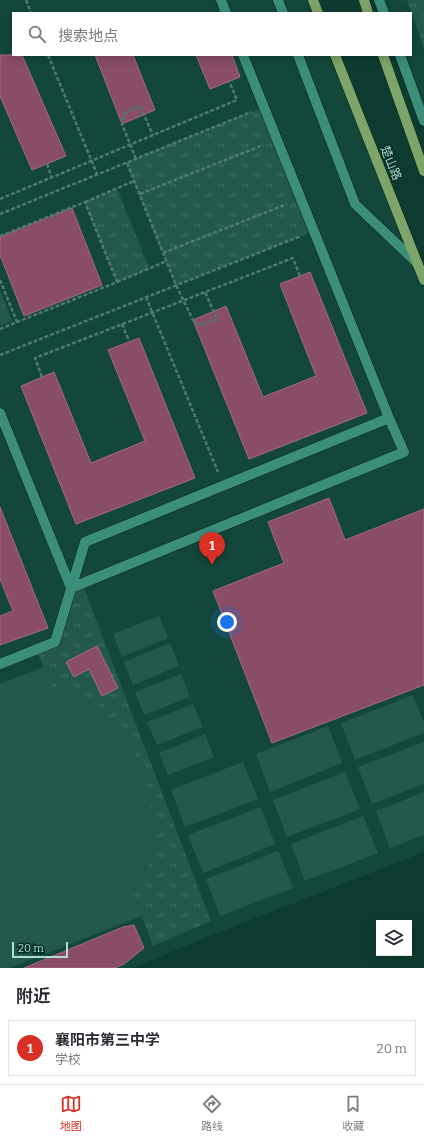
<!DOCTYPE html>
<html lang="zh">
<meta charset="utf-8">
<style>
:root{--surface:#fff;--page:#f2f2f3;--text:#2b2b33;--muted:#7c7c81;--line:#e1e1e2;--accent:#d93025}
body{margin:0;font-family:Bitter,"Noto Sans SC",serif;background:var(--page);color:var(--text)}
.controls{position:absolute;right:12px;bottom:12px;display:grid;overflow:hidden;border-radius:0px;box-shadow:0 2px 10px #0003}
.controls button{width:36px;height:36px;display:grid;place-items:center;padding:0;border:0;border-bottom:1px solid var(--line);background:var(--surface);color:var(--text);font:20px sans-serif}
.scale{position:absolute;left:12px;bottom:10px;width:56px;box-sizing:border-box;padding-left:4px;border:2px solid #b5dbd0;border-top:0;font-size:11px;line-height:14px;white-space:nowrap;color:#b5dbd0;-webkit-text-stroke:3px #013027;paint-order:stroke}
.you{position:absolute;left:227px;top:622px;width:14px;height:14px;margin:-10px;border:3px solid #fff;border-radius:50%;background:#1a73e8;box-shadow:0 0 0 6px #1a73e833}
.badge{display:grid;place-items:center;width:26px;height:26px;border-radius:50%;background:var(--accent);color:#fff;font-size:13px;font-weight:700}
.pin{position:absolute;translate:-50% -33px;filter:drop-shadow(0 1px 2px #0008)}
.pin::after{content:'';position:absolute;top:21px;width:14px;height:12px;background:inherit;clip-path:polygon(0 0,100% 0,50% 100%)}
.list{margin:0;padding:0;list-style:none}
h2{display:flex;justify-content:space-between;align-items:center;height:52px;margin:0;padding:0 16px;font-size:17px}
h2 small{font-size:13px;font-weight:400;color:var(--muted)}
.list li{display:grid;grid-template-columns:26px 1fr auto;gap:12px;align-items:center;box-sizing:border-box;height:56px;margin:0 8px 8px;padding:0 8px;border:1px solid var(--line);border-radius:0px}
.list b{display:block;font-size:15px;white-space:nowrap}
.list p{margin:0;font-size:13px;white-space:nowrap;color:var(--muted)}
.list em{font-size:13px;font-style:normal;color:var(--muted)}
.icon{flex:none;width:22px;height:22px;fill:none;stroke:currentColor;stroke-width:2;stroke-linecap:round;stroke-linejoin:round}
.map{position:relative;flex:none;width:424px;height:968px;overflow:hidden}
.search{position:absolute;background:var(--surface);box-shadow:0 2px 10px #0003;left:12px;right:12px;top:12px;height:44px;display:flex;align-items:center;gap:10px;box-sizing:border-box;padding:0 14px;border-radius:0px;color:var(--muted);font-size:15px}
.sheet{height:116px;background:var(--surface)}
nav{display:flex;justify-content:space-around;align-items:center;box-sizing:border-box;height:56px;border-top:1px solid var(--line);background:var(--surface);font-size:11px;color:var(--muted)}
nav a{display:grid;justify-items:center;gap:2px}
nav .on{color:var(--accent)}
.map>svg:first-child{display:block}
.built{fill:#13473b}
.grass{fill:url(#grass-tufts)}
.park{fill:#23594c}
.building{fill:#894d65;stroke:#a86982}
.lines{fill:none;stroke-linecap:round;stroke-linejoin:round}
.minor-casing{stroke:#051f19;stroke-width:11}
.major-casing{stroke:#051f19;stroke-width:11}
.path{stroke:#507a6f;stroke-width:2.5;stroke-dasharray:4 2;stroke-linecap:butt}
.minor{stroke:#3b8e7a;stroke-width:10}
.major{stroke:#7da469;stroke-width:10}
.path-bridge{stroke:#507a6f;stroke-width:2.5;stroke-dasharray:4 2;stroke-linecap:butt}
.labels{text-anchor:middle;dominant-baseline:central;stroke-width:3;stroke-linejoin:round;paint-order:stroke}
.street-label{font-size:12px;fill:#b5dbd0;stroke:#013027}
</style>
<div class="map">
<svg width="424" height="968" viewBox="0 0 424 968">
<defs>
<pattern id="grass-tufts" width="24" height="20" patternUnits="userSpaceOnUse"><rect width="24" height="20" fill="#23594c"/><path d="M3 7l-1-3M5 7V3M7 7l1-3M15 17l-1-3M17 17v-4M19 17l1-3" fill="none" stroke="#417065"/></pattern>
</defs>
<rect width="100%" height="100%" fill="#0e3b30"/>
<path class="built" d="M 0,0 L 316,0 L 321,13 L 13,13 L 13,55 L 337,55 L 424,278 L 424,852 L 210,936 L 133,968 L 0,968 Z
M 379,0 L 424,0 L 424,121 L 400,55 L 411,55 L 411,13 L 384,13 Z"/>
<path class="grass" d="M 407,0 L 424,0 L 424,49 Z
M 264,107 L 314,231 L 176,285 L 126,162 Z
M 117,189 L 149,268 L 117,282 L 85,202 Z
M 0,291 L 12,321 L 0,325 Z
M 82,583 L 211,921 L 153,946 L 133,893 L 148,866 L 83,700 L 54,689 L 36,650 L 55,640 L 71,588 Z"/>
<path class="park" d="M 159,616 L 168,638 L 122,657 L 113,634 Z
M 170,643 L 179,666 L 133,685 L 124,662 Z
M 44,667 L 54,689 C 63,692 73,695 82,699 C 125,720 149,770 151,815 C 153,831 153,850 147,866 C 144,875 137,884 133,893 L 142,916 L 9,968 L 0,968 L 0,684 Z
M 181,674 L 190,697 L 144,715 L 135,692 Z
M 413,695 L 424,723 L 424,733 L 355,760 L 341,723 Z
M 193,704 L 203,727 L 157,745 L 147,722 Z
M 328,726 L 342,763 L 270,792 L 256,754 Z
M 205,734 L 214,757 L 168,775 L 159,753 Z
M 424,742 L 424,784 L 372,804 L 358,767 Z
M 243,762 L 258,799 L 185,827 L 171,790 Z
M 345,772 L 360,809 L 287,837 L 273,800 Z
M 424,792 L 424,835 L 390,848 L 376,811 Z
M 261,807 L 275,844 L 203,873 L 188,835 Z
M 363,816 L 378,853 L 305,881 L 291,844 Z
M 278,851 L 293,888 L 220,916 L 206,879 Z"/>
<path class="building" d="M 0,55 L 22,55 L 66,156 L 32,170 L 0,96 Z
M 95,55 L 133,55 L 155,110 L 122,124 Z
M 196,55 L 232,55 L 240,77 L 210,89 Z
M 72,208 L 102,285 L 24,316 L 0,255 L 0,237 Z
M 310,272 L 367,413 L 249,459 L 193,320 L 226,306 L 263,397 L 316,376 L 280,284 Z
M 139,338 L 195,478 L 76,524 L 21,386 L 54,372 L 91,463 L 145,441 L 108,350 Z
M 329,498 L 345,540 L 424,509 L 424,685 L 272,743 L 213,591 L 284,563 L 268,522 Z
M 0,507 L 48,628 L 0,645 L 0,616 L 13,611 L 0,579 Z
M 97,646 L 118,688 L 102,696 L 89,669 L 74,677 L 66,662 Z
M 134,925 L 144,948 L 124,964 L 115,968 L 24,968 L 123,927 Z"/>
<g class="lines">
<defs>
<path id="minor" d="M 221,0 L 226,13
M 278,0 L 283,13
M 379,0 L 384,13
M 298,55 L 355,204 L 418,264
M 400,55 L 424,121
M 0,413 L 71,588 L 404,452 L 389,418
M 0,664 L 55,642 L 85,542 L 389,418 L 243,55"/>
<path id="major" d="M 313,0 L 318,13
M 364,0 L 368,13
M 335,55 L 424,280
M 383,55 L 424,171"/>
</defs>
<use href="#minor" class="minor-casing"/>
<use href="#major" class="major-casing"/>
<path class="path" d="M 26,0 L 31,13
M 48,55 L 97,174
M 136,159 L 122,124 L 125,113 L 140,106 L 153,135
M 127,163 L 176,285 L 193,320 L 200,325 L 217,319 L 205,292
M 47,164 L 52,178
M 140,194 L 263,145
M 85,202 L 134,181
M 0,214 L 251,112
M 0,236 L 85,202 L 117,282 L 0,329
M 163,253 L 287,204
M 0,280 L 17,322
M 117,282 L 167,261
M 146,297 L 218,472
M 122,324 L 129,341
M 0,355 L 301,236"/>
<use href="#minor" class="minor"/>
<use href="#major" class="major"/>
<path class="path-bridge" d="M 0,199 L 237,100 L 229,81
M 42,377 L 35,358 L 293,258 L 300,276"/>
</g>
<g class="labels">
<g class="street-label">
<text transform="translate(391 163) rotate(68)">楚山路</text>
</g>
</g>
</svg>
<div class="controls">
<button><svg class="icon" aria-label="layers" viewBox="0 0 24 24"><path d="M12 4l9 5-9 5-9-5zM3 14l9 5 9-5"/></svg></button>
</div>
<div class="scale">20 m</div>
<div class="you"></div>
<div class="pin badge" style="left:212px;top:565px">1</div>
<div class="search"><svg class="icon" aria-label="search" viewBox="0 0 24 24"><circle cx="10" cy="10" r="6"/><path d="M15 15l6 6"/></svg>搜索地点</div>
</div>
<section class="sheet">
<h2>附近<small></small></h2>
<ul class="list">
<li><span class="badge">1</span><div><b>襄阳市第三中学</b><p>学校</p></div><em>20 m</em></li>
</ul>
</section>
<nav>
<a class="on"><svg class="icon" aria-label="map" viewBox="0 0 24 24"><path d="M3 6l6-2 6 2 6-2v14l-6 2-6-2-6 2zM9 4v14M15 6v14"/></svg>地图</a>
<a><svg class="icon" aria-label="directions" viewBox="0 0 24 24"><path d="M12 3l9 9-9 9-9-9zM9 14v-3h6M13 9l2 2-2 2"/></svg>路线</a>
<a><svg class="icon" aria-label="saved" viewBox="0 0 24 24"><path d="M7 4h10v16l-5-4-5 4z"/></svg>收藏</a>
</nav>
